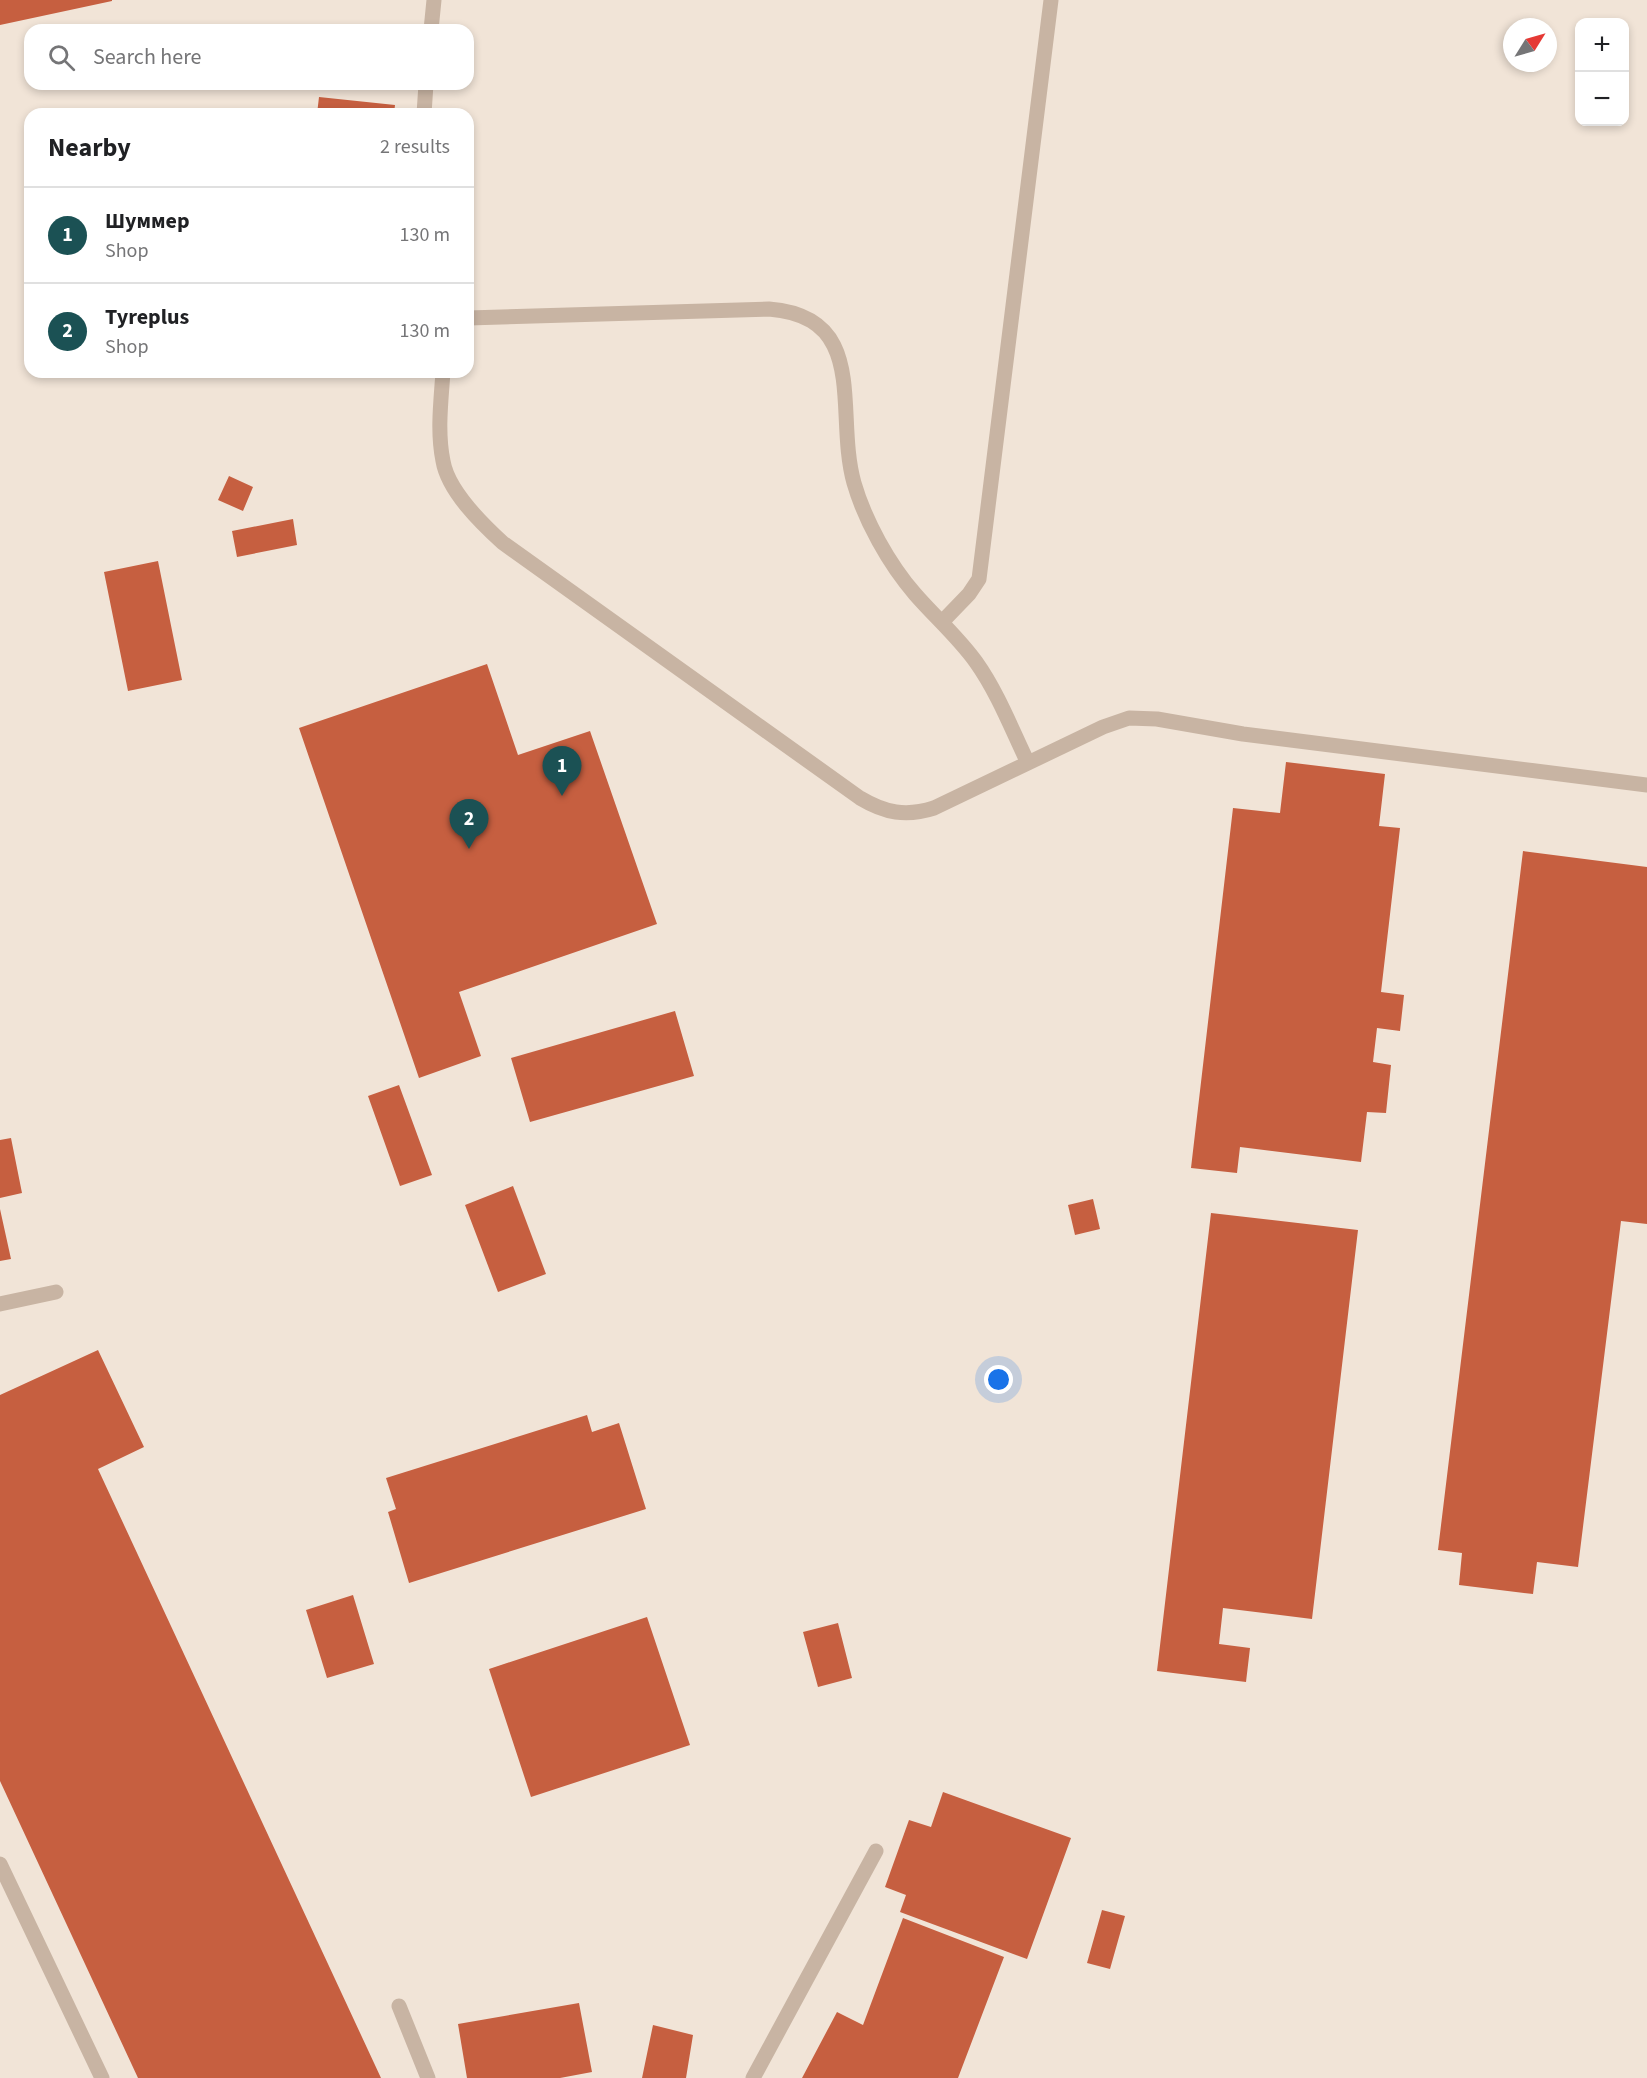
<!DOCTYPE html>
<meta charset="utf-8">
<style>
:root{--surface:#fff;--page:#f6f6f6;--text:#202124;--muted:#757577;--line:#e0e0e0;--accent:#1b5154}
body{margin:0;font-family:"Source Sans 3",sans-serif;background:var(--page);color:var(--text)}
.controls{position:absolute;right:18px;top:18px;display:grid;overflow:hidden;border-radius:12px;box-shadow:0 3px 9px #0003}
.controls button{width:54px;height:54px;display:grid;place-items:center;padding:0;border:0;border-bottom:2px solid var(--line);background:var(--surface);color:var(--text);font:30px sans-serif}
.compass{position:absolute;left:1503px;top:18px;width:54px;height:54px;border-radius:50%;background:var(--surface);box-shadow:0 3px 9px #0003;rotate:53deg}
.you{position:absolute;left:999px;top:1380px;width:21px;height:21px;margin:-15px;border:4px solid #fff;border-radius:50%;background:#1a73e8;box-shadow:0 0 0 9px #1a73e833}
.badge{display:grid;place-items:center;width:39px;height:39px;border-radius:50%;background:var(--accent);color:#fff;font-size:20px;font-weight:700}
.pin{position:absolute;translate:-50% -50px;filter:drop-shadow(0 2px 3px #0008)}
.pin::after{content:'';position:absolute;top:32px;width:21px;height:18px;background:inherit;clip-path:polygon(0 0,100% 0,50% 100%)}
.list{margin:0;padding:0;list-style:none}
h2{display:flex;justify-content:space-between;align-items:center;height:78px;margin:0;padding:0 24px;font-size:26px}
h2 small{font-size:20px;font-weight:400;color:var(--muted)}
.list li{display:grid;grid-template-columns:39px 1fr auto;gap:18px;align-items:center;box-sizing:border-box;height:96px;padding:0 24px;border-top:2px solid var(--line)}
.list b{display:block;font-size:22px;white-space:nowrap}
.list p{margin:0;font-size:20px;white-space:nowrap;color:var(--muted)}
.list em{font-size:20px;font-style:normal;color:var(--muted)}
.icon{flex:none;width:33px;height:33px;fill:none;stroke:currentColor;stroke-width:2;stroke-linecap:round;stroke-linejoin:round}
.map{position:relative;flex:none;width:1647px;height:2078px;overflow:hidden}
.search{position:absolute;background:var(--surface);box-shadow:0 3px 9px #0003;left:24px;top:24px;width:450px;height:66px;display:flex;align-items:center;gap:15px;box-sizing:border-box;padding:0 21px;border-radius:18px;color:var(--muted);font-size:22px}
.panel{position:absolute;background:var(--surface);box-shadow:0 3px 9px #0003;left:24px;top:108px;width:450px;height:270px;border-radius:18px}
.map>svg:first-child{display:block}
.building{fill:#c65f40}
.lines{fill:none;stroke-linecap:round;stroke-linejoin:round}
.lane{stroke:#c8b4a3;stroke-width:15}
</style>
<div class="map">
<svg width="1647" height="2078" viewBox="0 0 1647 2078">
<rect width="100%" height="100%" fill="#f1e4d7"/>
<path class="building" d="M 0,0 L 112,0 L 112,1 L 0,25 Z
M 319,97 L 395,105 L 394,114 L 317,114 Z
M 229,476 L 253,487 L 243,511 L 218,500 Z
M 293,519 L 297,545 L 237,557 L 232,531 Z
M 158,561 L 182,680 L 128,691 L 104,572 Z
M 487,664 L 518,755 L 590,731 L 657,924 L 459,992 L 481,1056 L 419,1078 L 299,728 Z
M 1286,762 L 1385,774 L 1379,826 L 1400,828 L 1381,992 L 1404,995 L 1400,1031 L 1377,1028 L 1373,1062 L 1391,1065 L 1386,1113 L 1367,1112 L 1361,1162 L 1240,1147 L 1237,1173 L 1191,1168 L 1233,808 L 1280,813 Z
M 1523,851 L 1647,867 L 1647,1224 L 1621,1221 L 1578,1567 L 1537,1562 L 1533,1594 L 1459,1585 L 1462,1553 L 1438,1550 Z
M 675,1011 L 694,1076 L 530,1122 L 511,1058 Z
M 399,1085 L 432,1175 L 400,1186 L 368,1096 Z
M 11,1138 L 22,1193 L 0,1198 L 0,1140 Z
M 513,1186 L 546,1274 L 498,1292 L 465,1205 Z
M 1093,1199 L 1100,1229 L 1075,1235 L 1068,1205 Z
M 0,1209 L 11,1259 L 0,1261 Z
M 1211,1213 L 1358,1230 L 1312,1619 L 1223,1608 L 1219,1644 L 1250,1648 L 1246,1682 L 1157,1671 Z
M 98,1350 L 144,1447 L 98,1469 L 381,2078 L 138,2078 L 0,1781 L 0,1395 Z
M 587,1415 L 592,1432 L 619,1423 L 646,1509 L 409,1583 L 388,1512 L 396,1509 L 386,1478 Z
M 353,1595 L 374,1664 L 327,1678 L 306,1610 Z
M 647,1617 L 690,1745 L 531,1797 L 489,1669 Z
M 838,1623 L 852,1678 L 818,1687 L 803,1632 Z
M 943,1792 L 1071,1838 L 1027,1959 L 900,1912 L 906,1895 L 885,1887 L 909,1820 L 931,1827 Z
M 1102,1910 L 1125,1916 L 1110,1969 L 1087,1963 Z
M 903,1918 L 1004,1957 L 958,2078 L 802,2078 L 837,2012 L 863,2025 Z
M 579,2003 L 592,2072 L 560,2078 L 467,2078 L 458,2024 Z
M 653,2025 L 693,2035 L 686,2078 L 642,2078 Z"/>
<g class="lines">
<path class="lane" d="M 431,30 L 434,0
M 424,114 L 426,84
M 468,318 L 769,309 C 871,317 834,412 854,483 C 865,521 889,564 915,594 C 935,617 958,637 976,662 C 998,693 1012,730 1028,763
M 443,372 C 441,401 437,432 443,461 C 448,491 481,523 503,543 L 860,798 C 885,813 906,817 934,808 L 1103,727 L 1129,718 L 1157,719 L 1243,734 L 1647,785
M 942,622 L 969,594 L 979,579 L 1051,0
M 0,1304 L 56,1292
M 0,1864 L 102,2078
M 399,2006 L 428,2078
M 753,2078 L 876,1851"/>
</g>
</svg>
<div class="controls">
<button>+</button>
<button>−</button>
</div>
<svg class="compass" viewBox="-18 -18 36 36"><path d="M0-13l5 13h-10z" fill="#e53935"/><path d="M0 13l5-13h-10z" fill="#757577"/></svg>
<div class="you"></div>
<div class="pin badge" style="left:562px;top:796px">1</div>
<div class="pin badge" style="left:469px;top:849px">2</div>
<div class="search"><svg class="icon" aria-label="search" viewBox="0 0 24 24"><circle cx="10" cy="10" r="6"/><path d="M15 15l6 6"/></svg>Search here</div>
<section class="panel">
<h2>Nearby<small>2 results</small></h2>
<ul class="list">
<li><span class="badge">1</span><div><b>Шуммер</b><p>Shop</p></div><em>130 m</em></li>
<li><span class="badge">2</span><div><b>Tyreplus</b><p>Shop</p></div><em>130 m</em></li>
</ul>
</section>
</div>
